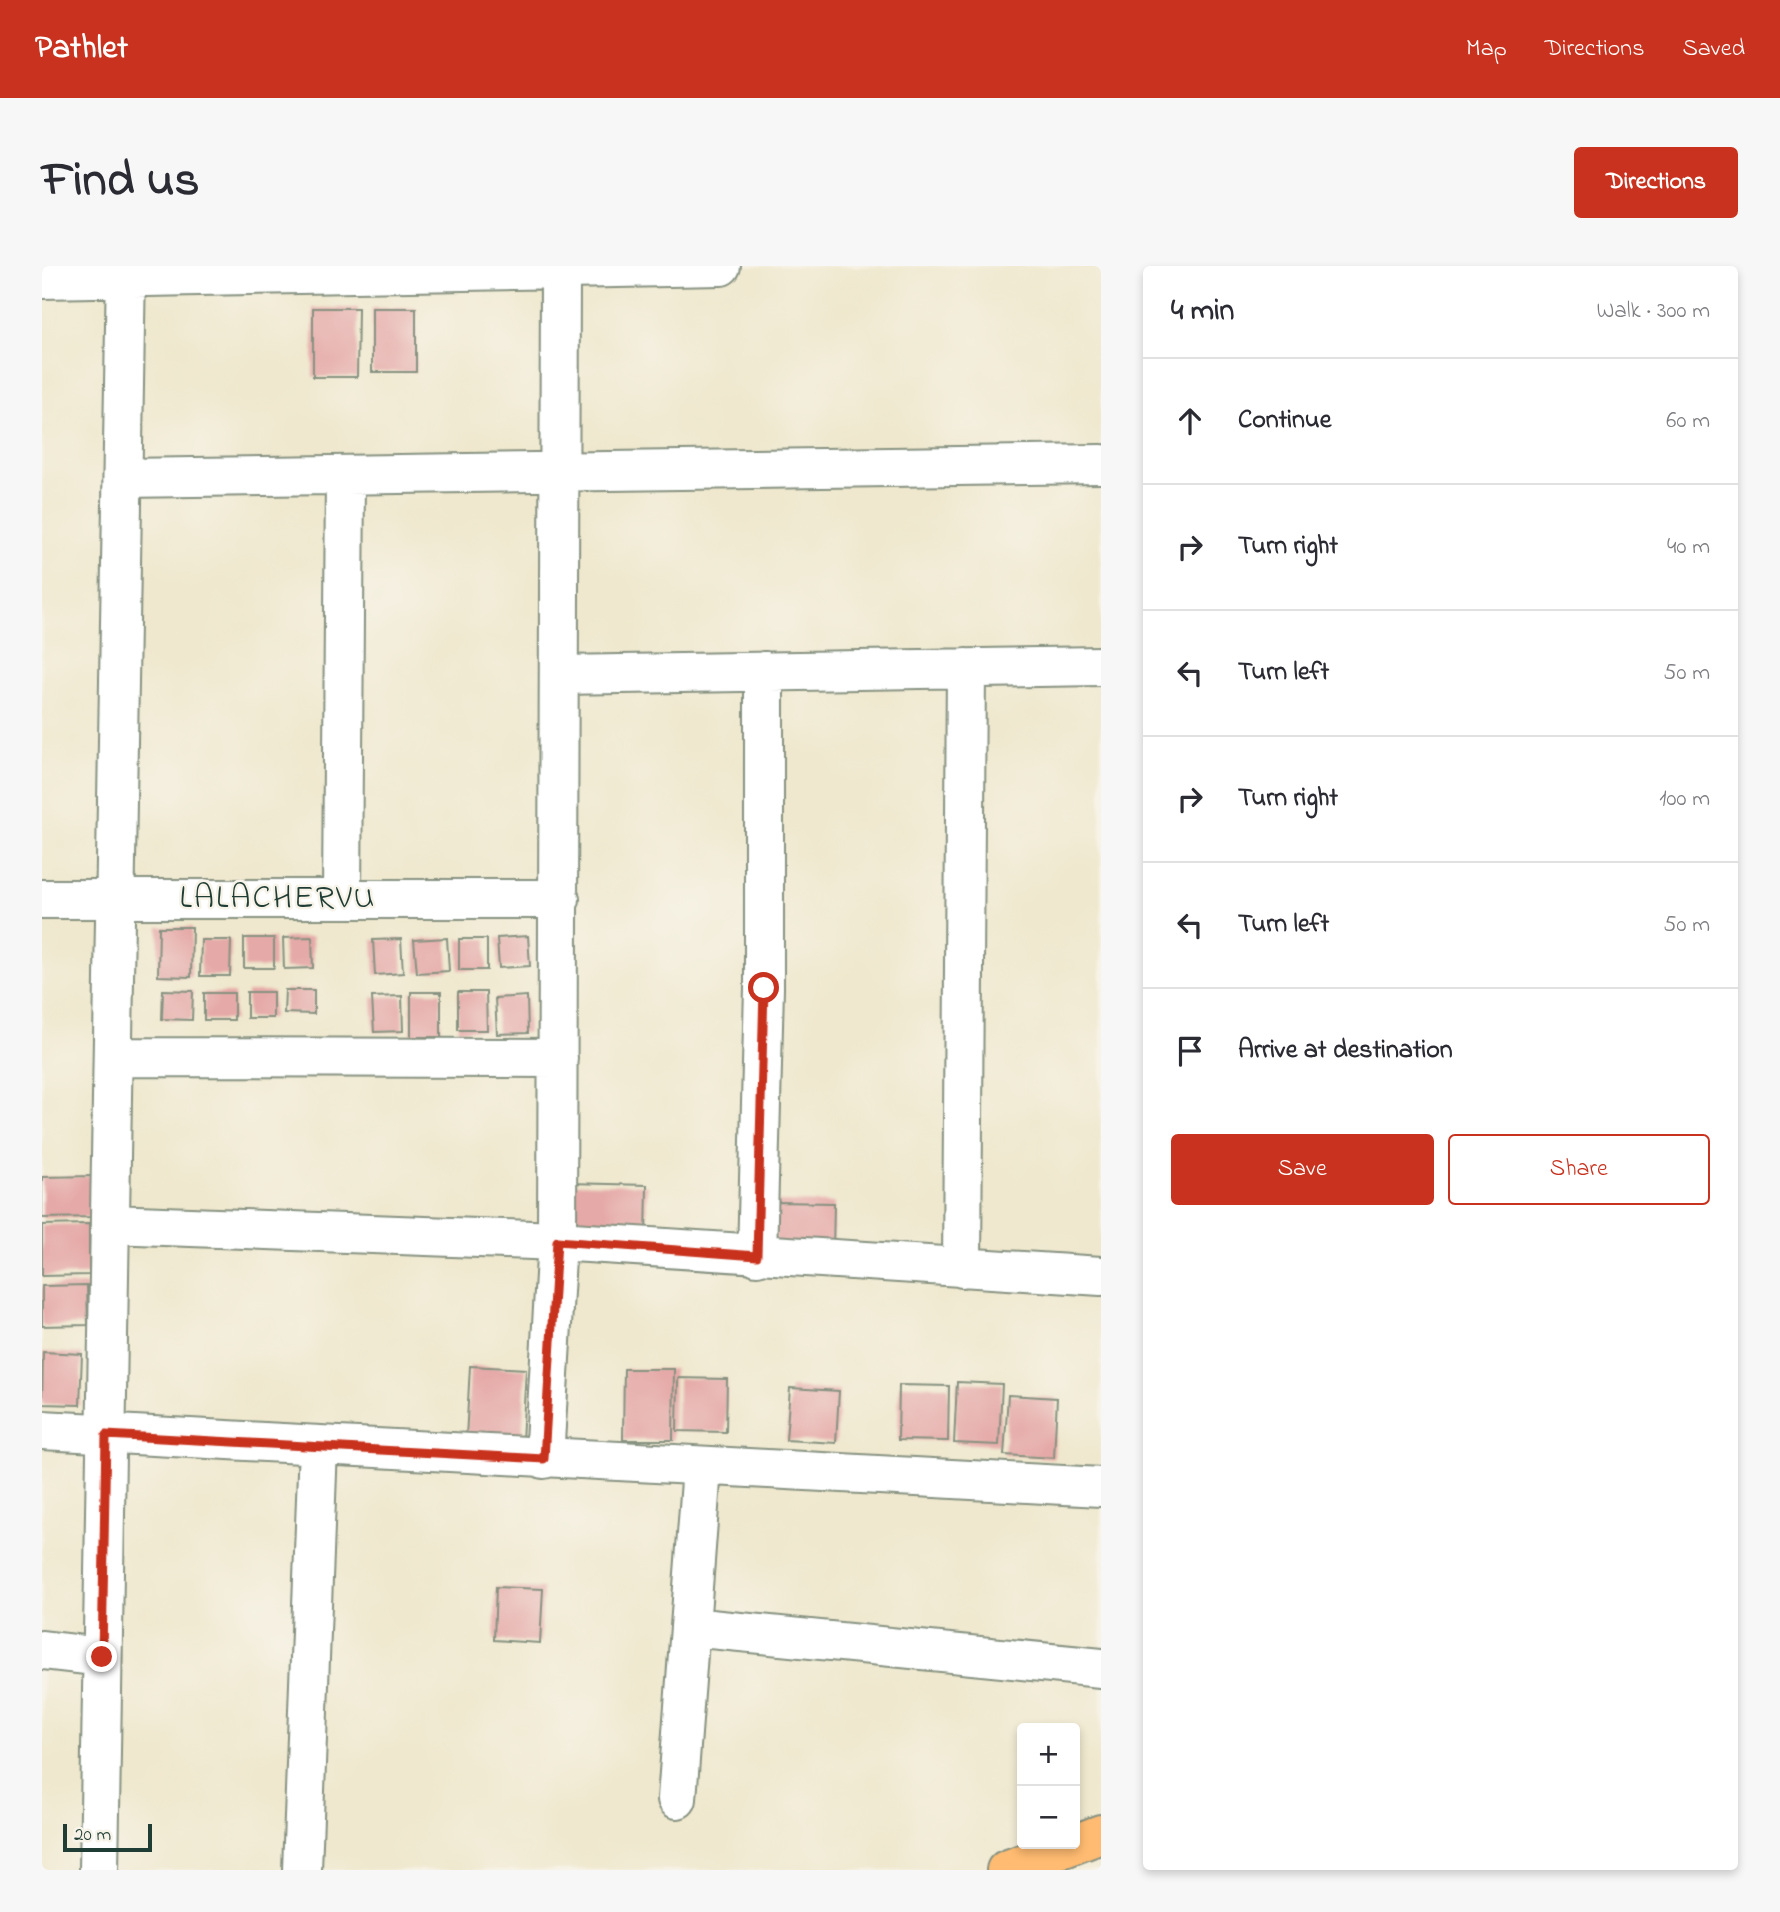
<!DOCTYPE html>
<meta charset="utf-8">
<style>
:root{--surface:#fff;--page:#f7f7f7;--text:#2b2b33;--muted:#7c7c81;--line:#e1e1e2;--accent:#c8321e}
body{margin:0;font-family:"Indie Flower",sans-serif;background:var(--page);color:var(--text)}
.controls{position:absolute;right:21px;bottom:21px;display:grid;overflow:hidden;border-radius:7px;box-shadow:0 4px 10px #0003}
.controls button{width:63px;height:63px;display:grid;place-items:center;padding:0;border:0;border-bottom:2px solid var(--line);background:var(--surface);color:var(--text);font:35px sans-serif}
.scale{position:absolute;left:21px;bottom:18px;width:89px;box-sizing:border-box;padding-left:7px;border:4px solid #1f3d34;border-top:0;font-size:19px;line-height:24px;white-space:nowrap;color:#1f3d34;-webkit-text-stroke:5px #f7f3e8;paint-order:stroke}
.stop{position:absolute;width:21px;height:21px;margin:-16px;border:5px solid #c8321e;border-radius:50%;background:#fff}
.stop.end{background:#c8321e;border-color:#fff;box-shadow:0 2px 7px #0008}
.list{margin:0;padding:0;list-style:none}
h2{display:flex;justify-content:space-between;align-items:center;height:91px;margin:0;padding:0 28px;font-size:30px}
h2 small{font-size:23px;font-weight:400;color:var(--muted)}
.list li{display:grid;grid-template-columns:46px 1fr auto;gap:21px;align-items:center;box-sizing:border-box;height:126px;padding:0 28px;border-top:2px solid var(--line)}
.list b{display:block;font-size:26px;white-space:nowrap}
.list em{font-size:23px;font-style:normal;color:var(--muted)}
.actions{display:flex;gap:14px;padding:21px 28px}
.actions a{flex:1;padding:16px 0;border:2px solid var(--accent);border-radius:7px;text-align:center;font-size:24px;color:var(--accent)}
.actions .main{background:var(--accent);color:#fff}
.icon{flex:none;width:38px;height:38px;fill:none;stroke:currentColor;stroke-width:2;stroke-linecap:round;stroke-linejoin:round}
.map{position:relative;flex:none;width:1059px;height:1604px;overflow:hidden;border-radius:7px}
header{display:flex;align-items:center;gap:42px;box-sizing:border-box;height:98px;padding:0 35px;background:var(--accent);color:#fff}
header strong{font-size:33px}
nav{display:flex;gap:38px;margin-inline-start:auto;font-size:24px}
.intro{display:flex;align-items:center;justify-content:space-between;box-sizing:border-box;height:168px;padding:0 42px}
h1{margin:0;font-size:49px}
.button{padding:18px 32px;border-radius:7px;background:var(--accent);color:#fff;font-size:24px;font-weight:700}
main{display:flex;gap:42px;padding:0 42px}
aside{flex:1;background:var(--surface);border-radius:7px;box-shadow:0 4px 10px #0003}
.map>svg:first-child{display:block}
.building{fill:#e5a9a7}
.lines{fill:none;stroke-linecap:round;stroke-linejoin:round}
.minor-casing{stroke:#879281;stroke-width:42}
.highway-casing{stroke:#879281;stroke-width:42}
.minor{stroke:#fff;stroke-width:38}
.highway{stroke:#ffbb71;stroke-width:38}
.route{stroke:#c8321e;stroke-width:9}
.labels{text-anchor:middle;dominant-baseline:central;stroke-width:5;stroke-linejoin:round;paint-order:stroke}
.quarter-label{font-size:33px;letter-spacing:2px;fill:#1f3d34;stroke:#f7f3e8}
</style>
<header>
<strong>Pathlet</strong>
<nav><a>Map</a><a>Directions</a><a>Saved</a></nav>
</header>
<div class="intro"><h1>Find us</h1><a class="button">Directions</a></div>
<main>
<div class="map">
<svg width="1059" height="1604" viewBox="0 0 1059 1604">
<rect width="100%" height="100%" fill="#f7f3e8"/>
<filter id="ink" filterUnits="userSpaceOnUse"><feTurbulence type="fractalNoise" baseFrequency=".0143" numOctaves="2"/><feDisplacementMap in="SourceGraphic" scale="14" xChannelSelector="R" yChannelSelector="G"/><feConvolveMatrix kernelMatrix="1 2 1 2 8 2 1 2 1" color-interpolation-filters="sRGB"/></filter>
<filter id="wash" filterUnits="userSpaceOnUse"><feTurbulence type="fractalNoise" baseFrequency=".00686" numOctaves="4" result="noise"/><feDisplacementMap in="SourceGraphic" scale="28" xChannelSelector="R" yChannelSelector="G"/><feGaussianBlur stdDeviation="1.57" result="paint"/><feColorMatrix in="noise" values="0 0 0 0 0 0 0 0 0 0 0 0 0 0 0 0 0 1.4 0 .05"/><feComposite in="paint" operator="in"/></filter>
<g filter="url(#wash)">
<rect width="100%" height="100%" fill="#efe8ce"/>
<g id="blocks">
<path class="building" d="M 271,42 L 316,42 L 315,111 L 271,111 Z
M 330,42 L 374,42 L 374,106 L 330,106 Z
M 117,661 L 150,661 L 149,711 L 116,710 Z
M 486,670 L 488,700 L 457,702 L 455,672 Z
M 270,671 L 271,702 L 242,703 L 241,672 Z
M 202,672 L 232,672 L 232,702 L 202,702 Z
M 405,672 L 407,705 L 375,707 L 372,674 Z
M 359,673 L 361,707 L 333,709 L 331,674 Z
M 417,673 L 445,673 L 445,704 L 417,704 Z
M 159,674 L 189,674 L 188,710 L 158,710 Z
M 121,724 L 151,725 L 150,754 L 120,753 Z
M 243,724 L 272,724 L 272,748 L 242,747 Z
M 205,726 L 231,726 L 231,752 L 205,752 Z
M 369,726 L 399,726 L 399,771 L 369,771 Z
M 416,726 L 444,726 L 445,764 L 416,764 Z
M 162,727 L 192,727 L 192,754 L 162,754 Z
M 360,730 L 361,765 L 332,766 L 330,731 Z
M 485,730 L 486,767 L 455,768 L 453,732 Z
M 53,910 L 54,951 L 0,952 L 0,911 Z
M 527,917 L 605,919 L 604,972 L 526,970 Z
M 734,936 L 792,937 L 791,985 L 733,984 Z
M 47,958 L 47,1009 L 0,1010 L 0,959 Z
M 45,1019 L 46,1059 L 0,1060 L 0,1020 Z
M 1,1086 L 40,1088 L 38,1139 L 0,1138 Z
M 428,1100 L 484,1103 L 480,1175 L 424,1172 Z
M 582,1103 L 632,1103 L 631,1174 L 581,1174 Z
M 636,1112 L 685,1113 L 684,1166 L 635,1165 Z
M 915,1116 L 960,1118 L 957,1179 L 912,1177 Z
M 857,1119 L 907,1120 L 906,1175 L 856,1174 Z
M 748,1122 L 797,1125 L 794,1177 L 744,1174 Z
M 966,1129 L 1015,1132 L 1012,1192 L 962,1189 Z
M 454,1321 L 501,1323 L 498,1377 L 452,1374 Z"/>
</g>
</g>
<g filter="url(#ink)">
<use href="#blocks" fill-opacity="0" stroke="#879281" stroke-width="2"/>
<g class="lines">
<defs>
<path id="minor" d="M 0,13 L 679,0
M 81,212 L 1059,198
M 518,409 L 1059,400
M 300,632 L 303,209
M 0,633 L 518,633
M 71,791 L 516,792
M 68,958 L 515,975 L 1059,1010
M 715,990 L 722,722 L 722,405
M 920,1002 L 924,402
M 0,1164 L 1059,1221
M 502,1193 L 515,975 L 518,4
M 648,1361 L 1059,1402
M 0,1384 L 60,1391
M 635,1533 L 660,1202
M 57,1604 L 84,0
M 260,1604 L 276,1180"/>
<path id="highway" d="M 964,1604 L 1059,1568"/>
</defs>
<use href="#minor" class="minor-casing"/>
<use href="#highway" class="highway-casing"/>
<use href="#minor" class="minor"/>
<use href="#highway" class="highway"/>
</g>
</g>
<g class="lines" filter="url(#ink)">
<path class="route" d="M 60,1391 L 64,1169 L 502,1193 L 515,975 L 715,990 L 722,722"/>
</g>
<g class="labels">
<g class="quarter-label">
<text x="236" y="633">LALACHERVU</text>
</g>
</g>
</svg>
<div class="controls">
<button>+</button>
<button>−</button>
</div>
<div class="scale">20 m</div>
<div class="stop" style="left:722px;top:722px"></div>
<div class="stop end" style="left:60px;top:1391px"></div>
</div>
<aside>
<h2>4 min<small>Walk · 300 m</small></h2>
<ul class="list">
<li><svg class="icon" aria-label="ahead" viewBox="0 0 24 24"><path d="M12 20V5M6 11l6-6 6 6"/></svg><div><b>Continue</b></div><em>60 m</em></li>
<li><svg class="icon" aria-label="right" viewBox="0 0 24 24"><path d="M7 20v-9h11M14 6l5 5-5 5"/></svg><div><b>Turn right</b></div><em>40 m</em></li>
<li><svg class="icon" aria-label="left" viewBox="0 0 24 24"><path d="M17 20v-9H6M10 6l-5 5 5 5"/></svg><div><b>Turn left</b></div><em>50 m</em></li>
<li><svg class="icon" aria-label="right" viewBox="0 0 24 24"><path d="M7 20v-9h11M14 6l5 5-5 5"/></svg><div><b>Turn right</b></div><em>100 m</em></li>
<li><svg class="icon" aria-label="left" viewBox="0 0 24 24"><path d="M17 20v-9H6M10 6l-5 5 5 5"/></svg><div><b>Turn left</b></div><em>50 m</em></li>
<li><svg class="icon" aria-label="arrive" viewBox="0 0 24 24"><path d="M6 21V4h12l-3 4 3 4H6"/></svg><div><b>Arrive at destination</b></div></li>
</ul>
<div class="actions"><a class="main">Save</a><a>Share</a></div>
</aside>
</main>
